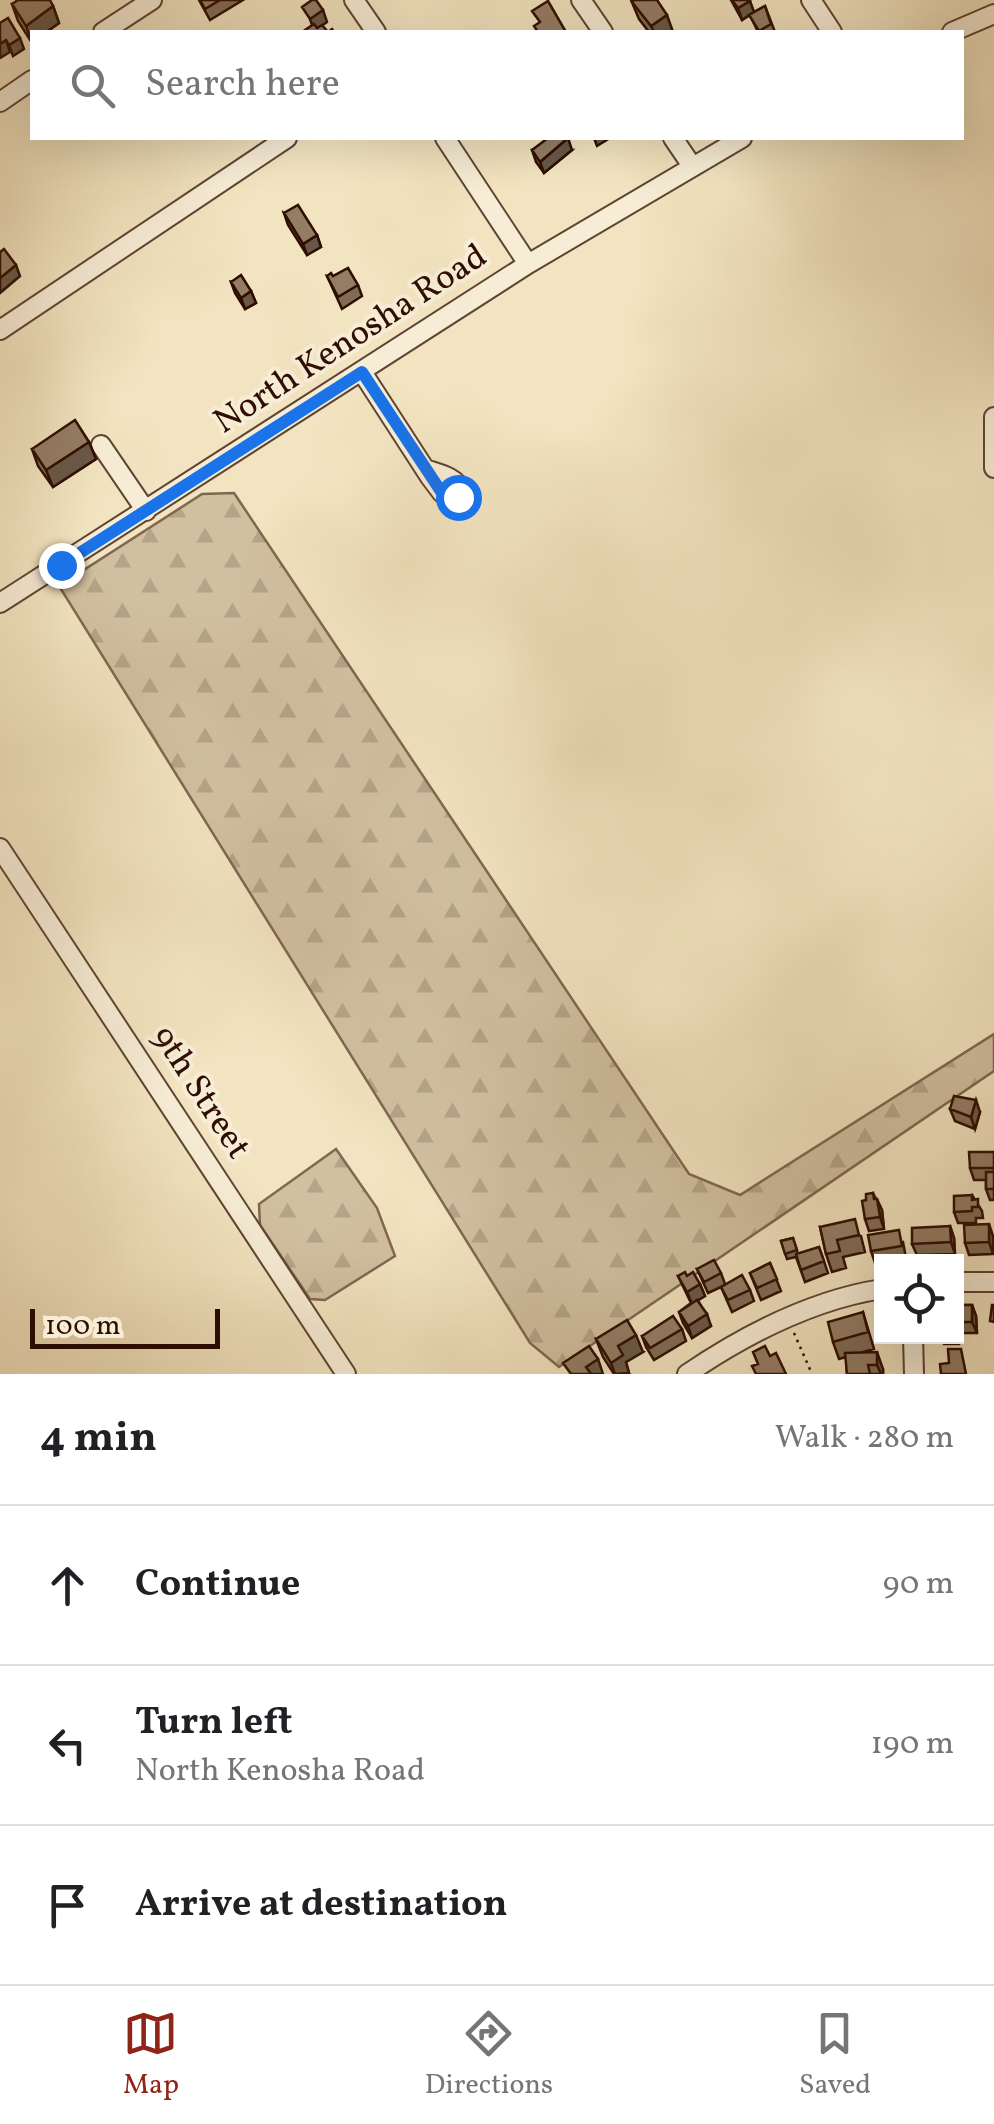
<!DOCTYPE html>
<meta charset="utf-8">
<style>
:root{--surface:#fff;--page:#f2f2f2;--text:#202124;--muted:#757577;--line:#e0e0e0;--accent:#8f2418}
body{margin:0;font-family:Vollkorn,serif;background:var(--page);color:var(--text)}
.controls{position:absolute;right:30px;bottom:30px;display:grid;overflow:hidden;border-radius:0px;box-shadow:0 10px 40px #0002}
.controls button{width:90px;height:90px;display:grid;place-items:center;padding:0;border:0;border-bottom:2px solid var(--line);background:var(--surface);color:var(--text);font:50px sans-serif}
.scale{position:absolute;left:30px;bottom:25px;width:190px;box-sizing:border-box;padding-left:10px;border:5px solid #2f0e02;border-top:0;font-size:28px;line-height:35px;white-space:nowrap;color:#2f0e02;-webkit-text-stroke:8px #f7edd6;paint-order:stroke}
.stop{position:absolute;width:30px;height:30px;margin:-22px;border:8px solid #1a73e8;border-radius:50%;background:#fff}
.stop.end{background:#1a73e8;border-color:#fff;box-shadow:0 2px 10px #0008}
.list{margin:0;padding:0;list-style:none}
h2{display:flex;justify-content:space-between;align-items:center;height:130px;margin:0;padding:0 40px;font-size:42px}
h2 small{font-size:32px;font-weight:400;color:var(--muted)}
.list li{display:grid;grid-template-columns:65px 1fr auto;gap:30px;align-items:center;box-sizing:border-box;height:160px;padding:0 40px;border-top:2px solid var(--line)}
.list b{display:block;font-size:38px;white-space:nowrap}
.list p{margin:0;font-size:32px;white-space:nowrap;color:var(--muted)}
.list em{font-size:32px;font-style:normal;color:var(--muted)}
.icon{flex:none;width:55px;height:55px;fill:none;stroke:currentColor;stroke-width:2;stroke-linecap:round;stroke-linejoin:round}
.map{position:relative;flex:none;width:994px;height:1374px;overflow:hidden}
.search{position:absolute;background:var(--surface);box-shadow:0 10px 40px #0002;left:30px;right:30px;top:30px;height:110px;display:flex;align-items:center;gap:25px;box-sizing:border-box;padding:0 35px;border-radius:0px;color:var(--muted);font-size:38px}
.sheet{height:610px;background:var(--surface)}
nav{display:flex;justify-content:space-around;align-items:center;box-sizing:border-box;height:140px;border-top:2px solid var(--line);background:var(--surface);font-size:28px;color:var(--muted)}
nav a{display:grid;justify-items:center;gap:5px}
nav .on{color:var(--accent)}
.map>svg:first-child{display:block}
.forest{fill:url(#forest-firs);stroke:#806751;stroke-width:2.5}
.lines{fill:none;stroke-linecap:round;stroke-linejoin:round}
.minor-casing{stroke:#604432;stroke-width:22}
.path{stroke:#2f0e02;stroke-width:2.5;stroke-dasharray:2.5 5;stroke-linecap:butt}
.minor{stroke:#f7edd6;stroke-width:18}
.wall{fill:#7f6c57;stroke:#2f0e02;stroke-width:2.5}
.shaded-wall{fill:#685847;stroke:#2f0e02;stroke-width:2.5}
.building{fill:#947d65;stroke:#2f0e02;stroke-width:2.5}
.route{stroke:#1a73e8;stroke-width:12}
.labels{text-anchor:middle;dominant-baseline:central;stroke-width:8;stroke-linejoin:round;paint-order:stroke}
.street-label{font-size:35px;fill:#2f0e02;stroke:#f7edd6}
</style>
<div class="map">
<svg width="994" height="1374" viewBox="0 0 994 1374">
<defs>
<pattern id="forest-firs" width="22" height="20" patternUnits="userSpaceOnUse" patternTransform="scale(2.5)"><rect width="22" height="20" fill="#d1c0a0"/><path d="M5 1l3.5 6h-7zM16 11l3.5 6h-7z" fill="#b4a488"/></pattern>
</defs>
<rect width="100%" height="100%" fill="#f2e4c0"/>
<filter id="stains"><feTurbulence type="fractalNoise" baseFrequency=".002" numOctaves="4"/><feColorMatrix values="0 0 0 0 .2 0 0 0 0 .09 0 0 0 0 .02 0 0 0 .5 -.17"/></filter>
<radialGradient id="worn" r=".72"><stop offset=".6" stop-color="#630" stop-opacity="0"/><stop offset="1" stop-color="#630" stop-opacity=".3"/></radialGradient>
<path class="forest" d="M 234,493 L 689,1174 L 740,1195 L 994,1034 L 994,1071 L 559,1367 L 530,1343 L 59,586 L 202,494 Z
M 336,1149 L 377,1208 L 395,1256 L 325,1300 L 310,1299 L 260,1225 L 259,1204 Z"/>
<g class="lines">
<defs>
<path id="minor" d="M 354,0 L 376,32
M 581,0 L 603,32
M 811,0 L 832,32
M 103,32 L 152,0
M 952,32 L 994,14
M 0,102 L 32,80
M 445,138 L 528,264
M 673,138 L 692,166
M 0,330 L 287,138
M 362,372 L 430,477 L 442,493 L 457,497 L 462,491 C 455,476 439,474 425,469
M 994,417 L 994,468
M 101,445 L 146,511
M 0,603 L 528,264 L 742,138
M 0,848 L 346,1374
M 956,1282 L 994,1282
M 913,1336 L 914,1374
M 687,1374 C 746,1334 811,1300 882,1289"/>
</defs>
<use href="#minor" class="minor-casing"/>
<path class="path" d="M 794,1333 L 812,1374"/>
<use href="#minor" class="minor"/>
</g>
<path class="wall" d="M 199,0 L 243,0 L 210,20 Z
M 631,0 L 657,0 L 673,32 L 649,32 L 639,19 Z
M 731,0 L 749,0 L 754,12 L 765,6 L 775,32 L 758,32 L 750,15 L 742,20 Z
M 12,4 L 53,6 L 59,23 L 32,43 L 18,21 Z
M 532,150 L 572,150 L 544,173 L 536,162 Z
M 284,213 L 317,235 L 321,247 L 307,255 L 288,225 Z
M 327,276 L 358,285 L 362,296 L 342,309 Z
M 231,282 L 251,291 L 256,303 L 245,309 L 235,293 Z
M 89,442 L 96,459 L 53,487 L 38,466 L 32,449 Z
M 950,1109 L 980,1112 L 975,1129 L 955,1121 Z
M 994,1152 L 994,1200 L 990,1200 L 986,1189 L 986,1180 L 974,1180 L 970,1168 Z
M 873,1193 L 882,1210 L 884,1229 L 869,1231 L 865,1219 L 866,1200 Z
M 972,1195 L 982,1211 L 983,1218 L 976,1218 L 976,1223 L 958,1223 L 954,1212 Z
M 950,1226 L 954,1238 L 955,1254 L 917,1255 L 912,1244 Z
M 820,1227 L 861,1236 L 865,1252 L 843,1257 L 846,1268 L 832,1272 L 826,1254 Z
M 993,1236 L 993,1254 L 969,1255 L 965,1243 Z
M 793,1238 L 798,1254 L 819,1247 L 828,1273 L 805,1282 L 796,1257 L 787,1259 L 781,1241 Z
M 903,1242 L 906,1258 L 875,1263 L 871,1251 Z
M 770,1263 L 781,1291 L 761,1300 L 750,1273 Z
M 697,1269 L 721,1273 L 725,1284 L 750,1290 L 754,1301 L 732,1312 L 721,1287 L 708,1293 Z
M 678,1276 L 687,1276 L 700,1284 L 705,1296 L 698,1300 L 711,1326 L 692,1338 L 683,1323 L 679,1312 L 691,1303 Z
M 956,1305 L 972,1305 L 976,1316 L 977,1333 L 959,1333 L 959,1344 L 944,1344 L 942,1336 L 956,1336 Z
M 863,1312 L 874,1349 L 863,1352 L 883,1369 L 883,1374 L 847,1374 L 846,1357 L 839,1359 L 833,1342 Z
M 682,1329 L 686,1341 L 654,1360 L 646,1347 L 642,1336 Z
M 596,1339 L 643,1352 L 626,1362 L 629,1373 L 614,1374 L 603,1357 Z"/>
<path class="shaded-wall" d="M 750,1 L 754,12 L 742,20 L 738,8 Z
M 53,6 L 59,23 L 46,32 L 32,32 L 32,43 L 26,26 Z
M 323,10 L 327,22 L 314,31 L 310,19 Z
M 667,15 L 673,32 L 654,32 L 651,26 Z
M 20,38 L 24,49 L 13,56 L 9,45 Z
M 6,40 L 10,52 L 0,58 L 0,44 Z
M 568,138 L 572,150 L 544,173 L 540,162 Z
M 594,138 L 610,138 L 597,146 Z
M 317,235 L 321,247 L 307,255 L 303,244 Z
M 16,265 L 20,276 L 0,293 L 0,278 Z
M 251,291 L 256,303 L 245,309 L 241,298 Z
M 89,442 L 96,459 L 53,487 L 46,470 Z
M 976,1100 L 980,1112 L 975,1129 L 971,1117 Z
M 877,1199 L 882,1210 L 884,1229 L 880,1217 Z
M 989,1224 L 993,1236 L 993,1254 L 989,1242 Z
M 950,1226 L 954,1238 L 955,1254 L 951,1242 Z
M 700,1284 L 705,1296 L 692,1304 L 687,1292 Z
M 972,1305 L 976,1316 L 977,1333 L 972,1322 Z
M 707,1314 L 711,1326 L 692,1338 L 688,1326 Z
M 636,1335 L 643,1352 L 626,1362 L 629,1373 L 615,1374 L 611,1363 L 618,1346 Z
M 877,1352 L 883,1369 L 883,1374 L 881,1374 L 877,1365 Z
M 598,1359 L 603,1374 L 589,1374 L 586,1367 Z"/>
<path class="building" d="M 18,0 L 50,0 L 53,6 L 26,26 L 12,4 Z
M 200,0 L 220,0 L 205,9 Z
M 312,0 L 316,0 L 323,10 L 310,19 L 302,7 Z
M 634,0 L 657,0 L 667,15 L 651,26 L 632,2 Z
M 732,0 L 749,0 L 750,1 L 738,8 Z
M 548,1 L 566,32 L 538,32 L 534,26 L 540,22 L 532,11 Z
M 765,6 L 771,24 L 759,31 L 749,15 Z
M 8,18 L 20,38 L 9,45 L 6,40 L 0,44 L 0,23 Z
M 314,24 L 317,28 L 322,25 L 328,32 L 332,29 L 334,32 L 306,32 L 305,30 Z
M 548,138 L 568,138 L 540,162 L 532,150 Z
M 298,205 L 317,235 L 303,244 L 284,213 Z
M 4,249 L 16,265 L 0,278 L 0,252 Z
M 348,268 L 358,285 L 338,297 L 327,276 L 331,273 L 333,276 Z
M 241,275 L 251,291 L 241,298 L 231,282 Z
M 75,420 L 89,442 L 46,470 L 32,449 Z
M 954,1096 L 976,1100 L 971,1117 L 950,1109 Z
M 969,1152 L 994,1152 L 994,1168 L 970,1168 Z
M 986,1172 L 994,1172 L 994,1189 L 986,1189 Z
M 873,1193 L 874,1199 L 877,1199 L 880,1217 L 865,1219 L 862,1201 L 866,1200 L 866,1194 Z
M 972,1195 L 972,1200 L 978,1199 L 978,1207 L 972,1207 L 972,1211 L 954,1212 L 954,1196 Z
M 855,1219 L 859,1235 L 837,1240 L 840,1251 L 826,1254 L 820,1227 Z
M 989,1224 L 989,1242 L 965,1243 L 964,1225 Z
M 950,1226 L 951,1242 L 912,1244 L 912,1228 Z
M 899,1230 L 902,1246 L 871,1251 L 868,1235 Z
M 793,1238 L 797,1250 L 785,1254 L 781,1241 Z
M 819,1247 L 824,1261 L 801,1270 L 796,1254 Z
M 714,1260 L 721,1273 L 704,1282 L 697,1269 Z
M 770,1263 L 777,1279 L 757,1288 L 750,1273 Z
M 685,1272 L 687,1276 L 693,1272 L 700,1284 L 687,1292 L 678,1276 Z
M 742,1275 L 750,1290 L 728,1300 L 721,1287 Z
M 697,1300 L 707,1314 L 688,1326 L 679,1312 Z
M 956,1305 L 972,1305 L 972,1322 L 956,1322 Z
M 992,1305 L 994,1305 L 994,1322 L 990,1321 Z
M 863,1312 L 868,1332 L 833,1342 L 828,1322 Z
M 673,1316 L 682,1329 L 650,1348 L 642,1336 Z
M 627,1320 L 636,1335 L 618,1346 L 623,1355 L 611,1363 L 596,1339 Z
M 589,1346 L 598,1359 L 586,1367 L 591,1374 L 571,1374 L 563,1363 Z
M 765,1346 L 770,1356 L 776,1353 L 786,1374 L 756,1374 L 752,1366 L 758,1364 L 753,1352 Z
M 948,1349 L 961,1349 L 966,1374 L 941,1374 L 940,1364 L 949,1363 Z
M 877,1352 L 877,1365 L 868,1365 L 870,1374 L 847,1374 L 845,1353 Z"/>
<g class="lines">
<path class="route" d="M 61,565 L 362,372 L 442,493 L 458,497"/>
</g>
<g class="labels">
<g class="street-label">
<text transform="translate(351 340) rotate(-33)">North Kenosha Road</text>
<text transform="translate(200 1093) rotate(57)">9th Street</text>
</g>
</g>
<rect width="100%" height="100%" filter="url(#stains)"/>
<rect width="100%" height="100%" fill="url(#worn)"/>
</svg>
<div class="controls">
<button><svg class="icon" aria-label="locate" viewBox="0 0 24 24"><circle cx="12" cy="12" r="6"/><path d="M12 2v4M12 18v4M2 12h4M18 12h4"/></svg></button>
</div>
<div class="scale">100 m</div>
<div class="stop" style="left:458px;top:497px"></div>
<div class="stop end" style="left:61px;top:565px"></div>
<div class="search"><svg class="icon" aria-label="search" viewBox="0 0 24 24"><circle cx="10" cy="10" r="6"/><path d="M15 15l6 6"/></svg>Search here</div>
</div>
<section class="sheet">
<h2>4 min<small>Walk · 280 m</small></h2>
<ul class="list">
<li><svg class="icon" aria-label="ahead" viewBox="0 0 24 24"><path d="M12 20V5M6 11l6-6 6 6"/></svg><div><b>Continue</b></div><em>90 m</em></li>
<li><svg class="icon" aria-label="left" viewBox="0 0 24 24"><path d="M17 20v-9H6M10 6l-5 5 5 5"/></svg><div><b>Turn left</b><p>North Kenosha Road</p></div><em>190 m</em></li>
<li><svg class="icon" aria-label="arrive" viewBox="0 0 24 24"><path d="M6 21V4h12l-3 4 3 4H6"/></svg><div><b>Arrive at destination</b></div></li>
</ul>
</section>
<nav>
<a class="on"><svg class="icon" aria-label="map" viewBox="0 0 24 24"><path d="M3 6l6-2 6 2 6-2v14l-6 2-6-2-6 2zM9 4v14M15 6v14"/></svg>Map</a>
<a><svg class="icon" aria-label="directions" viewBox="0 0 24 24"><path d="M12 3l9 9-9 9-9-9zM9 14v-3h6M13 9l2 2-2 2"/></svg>Directions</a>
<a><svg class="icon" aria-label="saved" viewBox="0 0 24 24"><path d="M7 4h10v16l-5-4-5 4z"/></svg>Saved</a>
</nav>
